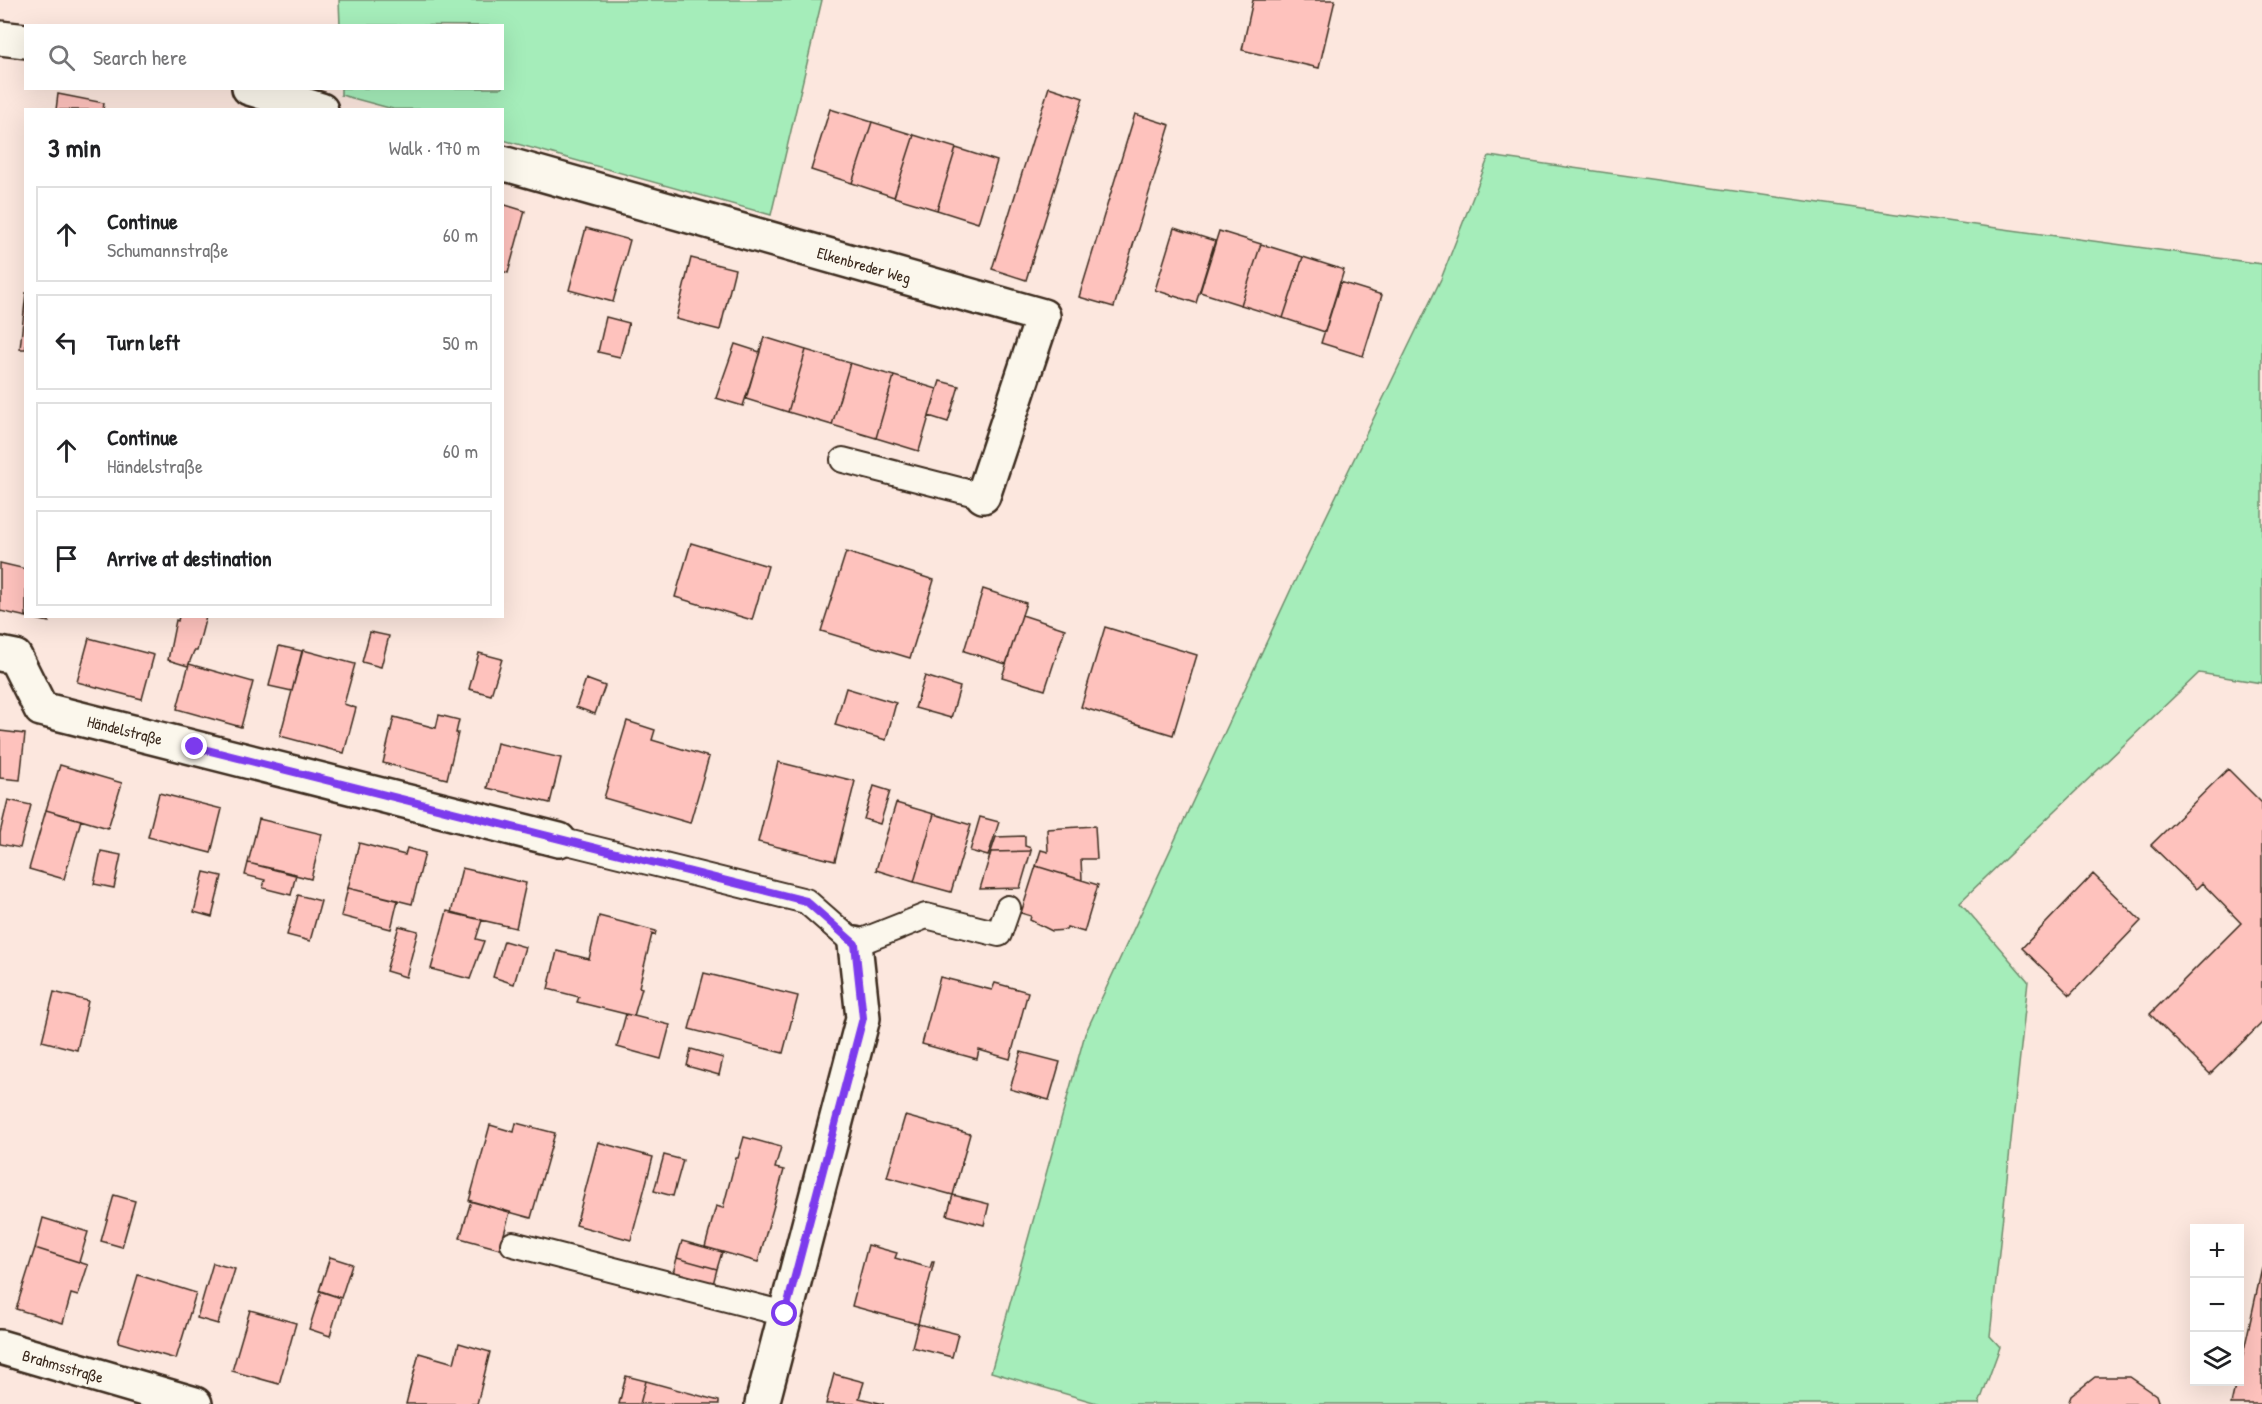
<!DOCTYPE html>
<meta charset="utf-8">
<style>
:root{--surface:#fff;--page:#f6f6f6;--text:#202124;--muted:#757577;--line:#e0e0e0}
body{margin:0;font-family:"Patrick Hand",sans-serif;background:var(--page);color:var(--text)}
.controls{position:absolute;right:18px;bottom:18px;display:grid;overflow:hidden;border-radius:0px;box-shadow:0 6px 24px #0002}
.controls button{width:54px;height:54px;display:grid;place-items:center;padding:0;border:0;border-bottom:2px solid var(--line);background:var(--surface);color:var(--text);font:30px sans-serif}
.stop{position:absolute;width:18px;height:18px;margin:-14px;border:4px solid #7c3aed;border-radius:50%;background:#fff}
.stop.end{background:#7c3aed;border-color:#fff;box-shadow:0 2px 6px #0008}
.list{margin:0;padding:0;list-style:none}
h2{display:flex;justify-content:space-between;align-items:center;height:78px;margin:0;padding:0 24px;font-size:26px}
h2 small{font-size:20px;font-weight:400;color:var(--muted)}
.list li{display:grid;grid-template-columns:39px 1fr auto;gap:18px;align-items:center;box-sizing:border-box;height:96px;margin:0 12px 12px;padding:0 12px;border:2px solid var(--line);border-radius:0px}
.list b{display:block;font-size:22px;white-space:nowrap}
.list p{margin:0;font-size:20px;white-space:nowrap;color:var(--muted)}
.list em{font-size:20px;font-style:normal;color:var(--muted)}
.icon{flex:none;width:33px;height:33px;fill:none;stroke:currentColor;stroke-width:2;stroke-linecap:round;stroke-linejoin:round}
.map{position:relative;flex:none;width:2262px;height:1404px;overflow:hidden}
.search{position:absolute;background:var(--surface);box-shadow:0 6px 24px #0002;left:24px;top:24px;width:480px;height:66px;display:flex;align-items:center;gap:15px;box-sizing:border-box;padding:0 21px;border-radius:0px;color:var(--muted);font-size:22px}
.panel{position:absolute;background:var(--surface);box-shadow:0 6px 24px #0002;left:24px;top:108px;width:480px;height:510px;border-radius:0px}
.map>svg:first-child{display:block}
.green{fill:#a5edba;stroke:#708c6c;stroke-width:1.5}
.building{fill:#fec2bd;stroke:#3b2a1e;stroke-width:1.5}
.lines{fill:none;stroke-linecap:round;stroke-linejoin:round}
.lane-casing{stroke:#3b2a1e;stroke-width:28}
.street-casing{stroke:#3b2a1e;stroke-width:38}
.lane{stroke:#fbf7ec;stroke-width:24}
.street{stroke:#fbf7ec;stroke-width:33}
.route{stroke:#7c3aed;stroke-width:8}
.labels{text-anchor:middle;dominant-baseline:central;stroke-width:4.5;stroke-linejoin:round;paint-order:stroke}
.street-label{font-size:16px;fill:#3b2a1e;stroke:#fbf7ec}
</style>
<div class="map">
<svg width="2262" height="1404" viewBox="0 0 2262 1404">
<rect width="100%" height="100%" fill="#fce7de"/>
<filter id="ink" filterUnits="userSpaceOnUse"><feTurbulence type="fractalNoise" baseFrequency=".0167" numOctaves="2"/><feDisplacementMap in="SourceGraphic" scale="12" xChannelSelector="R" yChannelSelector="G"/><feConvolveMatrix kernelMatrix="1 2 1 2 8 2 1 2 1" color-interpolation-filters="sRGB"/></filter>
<g filter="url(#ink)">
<path class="green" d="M 339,0 L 822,0 L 771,215 L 503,140 L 502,110 L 393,109 L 341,95 L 341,88 L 502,88 L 502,26 L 340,25 Z
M 1489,156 L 1960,223 L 2262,264 L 2262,683 L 2199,673 L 1960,902 L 2028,981 L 1990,1336 L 2000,1347 L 1979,1404 L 1100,1404 L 991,1372 L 1085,1034 L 1292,587 L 1441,279 Z"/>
<path class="building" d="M 1253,0 L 1335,0 L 1319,68 L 1242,50 Z
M 1049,87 L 1083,98 L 1026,280 L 992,269 Z
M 58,94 L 104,103 L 103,110 L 56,110 Z
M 830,109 L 872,122 L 852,183 L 811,170 Z
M 1135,114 L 1170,125 L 1114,307 L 1079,297 Z
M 872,122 L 914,135 L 894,197 L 852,183 Z
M 914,135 L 956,148 L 937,210 L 894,197 Z
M 956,148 L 997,161 L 978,223 L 937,210 Z
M 502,204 L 525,211 L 508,273 L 502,271 Z
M 586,228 L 630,240 L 613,302 L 569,290 Z
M 1174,228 L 1215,241 L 1196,303 L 1155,290 Z
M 1219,231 L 1261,244 L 1241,305 L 1200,292 Z
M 1261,244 L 1303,257 L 1283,318 L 1241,305 Z
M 1303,257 L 1344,270 L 1325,332 L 1283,318 Z
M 691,258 L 735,269 L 720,330 L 676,319 Z
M 1340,282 L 1382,295 L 1363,356 L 1321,343 Z
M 26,292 L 26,349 L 20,349 Z
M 606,317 L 629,323 L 620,357 L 598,352 Z
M 764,337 L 806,350 L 788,412 L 746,399 Z
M 735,344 L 760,352 L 743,406 L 716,398 Z
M 806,350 L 850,363 L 832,425 L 788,412 Z
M 850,363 L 894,376 L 876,438 L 832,425 Z
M 894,376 L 937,389 L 919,451 L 876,438 Z
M 940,381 L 959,386 L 948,422 L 929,416 Z
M 691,543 L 768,566 L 752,620 L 675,597 Z
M 846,552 L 934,580 L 910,658 L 821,631 Z
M 0,563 L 26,569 L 26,616 L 50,616 L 49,622 L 0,611 Z
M 983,589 L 1026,603 L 1006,664 L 964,651 Z
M 1022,615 L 1065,629 L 1045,690 L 1002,677 Z
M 179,616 L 206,616 L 197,651 L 194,651 L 188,666 L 168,660 L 176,620 L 178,621 Z
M 1105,627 L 1197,655 L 1173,735 L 1081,707 Z
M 370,632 L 389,636 L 381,667 L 362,662 Z
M 89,638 L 154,655 L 142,699 L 77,682 Z
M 279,646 L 302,651 L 292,691 L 269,686 Z
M 303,650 L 355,664 L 344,704 L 356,708 L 344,753 L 280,736 Z
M 479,653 L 502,659 L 491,695 L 469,689 Z
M 189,664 L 253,682 L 241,727 L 177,709 Z
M 925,676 L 960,687 L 951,718 L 915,708 Z
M 586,679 L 605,686 L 595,714 L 576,707 Z
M 846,688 L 896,703 L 886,740 L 835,725 Z
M 439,715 L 459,720 L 456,733 L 458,733 L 447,779 L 383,763 L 394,717 L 436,728 Z
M 627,721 L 655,730 L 652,740 L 709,757 L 690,823 L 604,798 Z
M 0,731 L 25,734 L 20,780 L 0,778 Z
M 497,743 L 561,758 L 550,803 L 487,788 Z
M 778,762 L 855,781 L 835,861 L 758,842 Z
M 60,765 L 122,783 L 108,828 L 46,810 Z
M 2228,769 L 2262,803 L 2262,1023 L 2210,1074 L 2150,1014 L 2241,923 L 2202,883 L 2196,889 L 2151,845 Z
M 874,786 L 890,791 L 880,824 L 864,819 Z
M 159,793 L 222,809 L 211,853 L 148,837 Z
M 8,800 L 31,805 L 20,848 L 0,844 L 0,833 Z
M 896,803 L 934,814 L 914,882 L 876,870 Z
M 46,810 L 81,820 L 64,879 L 29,869 Z
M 934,814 L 971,825 L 951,892 L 914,882 Z
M 980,817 L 999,822 L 988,856 L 970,851 Z
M 259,819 L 322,834 L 311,879 L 248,863 Z
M 1095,826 L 1097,859 L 1081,859 L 1082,880 L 1036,866 L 1041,850 L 1048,852 L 1047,829 Z
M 1025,836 L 1025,846 L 1031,848 L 1031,851 L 991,852 L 996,837 Z
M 359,843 L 405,855 L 407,848 L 425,853 L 412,904 L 348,888 Z
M 101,851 L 121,855 L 114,888 L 94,884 Z
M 1031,851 L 1020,888 L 980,889 L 991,852 Z
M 248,863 L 296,874 L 291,895 L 263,888 L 265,880 L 245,875 Z
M 1036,866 L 1098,885 L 1084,932 L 1067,927 L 1066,930 L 1052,931 L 1030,920 L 1031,916 L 1021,913 Z
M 462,868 L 526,883 L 516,928 L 451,913 Z
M 204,872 L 222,876 L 212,917 L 194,912 Z
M 2093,874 L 2141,921 L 2070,995 L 2022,948 Z
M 348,888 L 398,900 L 391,929 L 341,916 Z
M 298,895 L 321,901 L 310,941 L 287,935 Z
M 447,911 L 482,920 L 476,939 L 484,941 L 470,979 L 431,969 Z
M 599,916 L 656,931 L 655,935 L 652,934 L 639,987 L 642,988 L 634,1016 L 577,1002 L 579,997 L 548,989 L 557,951 L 589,959 Z
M 399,926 L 418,931 L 406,977 L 386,971 Z
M 504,941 L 525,947 L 514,984 L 493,977 Z
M 704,973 L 798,996 L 783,1053 L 689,1029 Z
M 940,977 L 992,990 L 995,983 L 1028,992 L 1010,1059 L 979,1050 L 977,1059 L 922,1044 Z
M 54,992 L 88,1001 L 77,1050 L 42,1041 Z
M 626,1014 L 670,1025 L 661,1059 L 617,1047 Z
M 691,1049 L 723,1058 L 719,1075 L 687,1066 Z
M 1021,1052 L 1060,1062 L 1049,1100 L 1010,1089 Z
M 905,1116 L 970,1134 L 953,1195 L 887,1177 Z
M 516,1123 L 555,1133 L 531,1218 L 469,1201 L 490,1125 L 514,1132 Z
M 744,1137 L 781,1147 L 775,1168 L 784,1170 L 758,1262 L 705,1247 L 716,1206 L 723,1208 L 736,1158 L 738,1158 Z
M 598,1142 L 653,1157 L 631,1240 L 576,1225 Z
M 664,1155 L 683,1160 L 673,1196 L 654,1191 Z
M 114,1195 L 135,1201 L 122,1247 L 101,1241 Z
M 953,1195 L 989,1204 L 984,1225 L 947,1215 Z
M 471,1201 L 510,1212 L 500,1249 L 460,1238 Z
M 43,1218 L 88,1232 L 79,1262 L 35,1248 Z
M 682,1241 L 722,1252 L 717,1269 L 677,1258 Z
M 868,1245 L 897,1253 L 895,1258 L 930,1268 L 932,1262 L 934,1262 L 918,1324 L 852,1306 Z
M 35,1248 L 88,1265 L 78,1296 L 71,1294 L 63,1323 L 16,1309 Z
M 330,1257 L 352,1264 L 341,1298 L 319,1291 Z
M 677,1258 L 717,1269 L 712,1288 L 672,1277 Z
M 213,1263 L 235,1269 L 218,1324 L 197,1318 Z
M 2262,1268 L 2262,1404 L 2231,1404 L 2236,1382 L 2240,1382 L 2240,1368 Z
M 138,1275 L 196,1293 L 176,1359 L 118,1342 Z
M 321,1291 L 341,1298 L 330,1336 L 309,1329 Z
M 250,1310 L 296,1323 L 279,1384 L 232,1371 Z
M 918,1324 L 958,1334 L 952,1357 L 912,1347 Z
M 459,1343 L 490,1352 L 477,1404 L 406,1404 L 419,1353 L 454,1363 Z
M 834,1374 L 864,1382 L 859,1398 L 884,1404 L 826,1404 Z
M 626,1376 L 646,1381 L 640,1404 L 619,1404 Z
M 2095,1377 L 2130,1377 L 2156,1395 L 2159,1404 L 2068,1404 L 2071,1396 Z
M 646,1381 L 719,1401 L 719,1404 L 640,1404 Z"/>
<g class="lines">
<defs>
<path id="lane" d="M 843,460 L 983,496
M 559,840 L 806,901 L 855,944 L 926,916 L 999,934 L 1008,908
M 513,1244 L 785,1314"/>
<path id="street" d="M 0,38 L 26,41
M 249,88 L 321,110
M 502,163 L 1043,316 L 983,496
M 0,654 L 15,657 L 41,709 L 559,840
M 0,1347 L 195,1404
M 762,1404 L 863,1018 L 855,944"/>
</defs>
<use href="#lane" class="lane-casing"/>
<use href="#street" class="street-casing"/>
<use href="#lane" class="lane"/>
<use href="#street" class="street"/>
</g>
</g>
<g class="lines" filter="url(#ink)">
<path class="route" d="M 195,747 L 806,901 L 855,944 L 863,1018 L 785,1314"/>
</g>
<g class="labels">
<g class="street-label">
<text transform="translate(864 265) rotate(16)">Elkenbreder Weg</text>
<text transform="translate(125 730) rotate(14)">Händelstraße</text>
<text transform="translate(63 1366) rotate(16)">Brahmsstraße</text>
</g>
</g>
</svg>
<div class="controls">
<button>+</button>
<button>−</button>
<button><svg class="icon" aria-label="layers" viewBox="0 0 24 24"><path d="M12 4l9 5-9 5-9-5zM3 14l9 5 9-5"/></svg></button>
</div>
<div class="stop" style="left:785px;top:1314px"></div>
<div class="stop end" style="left:195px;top:747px"></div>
<div class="search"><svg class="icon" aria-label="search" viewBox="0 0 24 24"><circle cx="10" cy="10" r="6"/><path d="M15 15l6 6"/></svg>Search here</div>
<section class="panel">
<h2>3 min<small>Walk · 170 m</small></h2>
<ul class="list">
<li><svg class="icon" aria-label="ahead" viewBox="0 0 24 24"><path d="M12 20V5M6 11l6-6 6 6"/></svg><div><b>Continue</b><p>Schumannstraße</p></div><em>60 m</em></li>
<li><svg class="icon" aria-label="left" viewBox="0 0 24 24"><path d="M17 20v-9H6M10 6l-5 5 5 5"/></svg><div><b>Turn left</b></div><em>50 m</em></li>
<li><svg class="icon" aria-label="ahead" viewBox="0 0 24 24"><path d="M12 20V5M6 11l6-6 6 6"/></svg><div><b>Continue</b><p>Händelstraße</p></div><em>60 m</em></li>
<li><svg class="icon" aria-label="arrive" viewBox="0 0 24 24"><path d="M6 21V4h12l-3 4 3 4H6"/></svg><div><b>Arrive at destination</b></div></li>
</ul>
</section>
</div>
